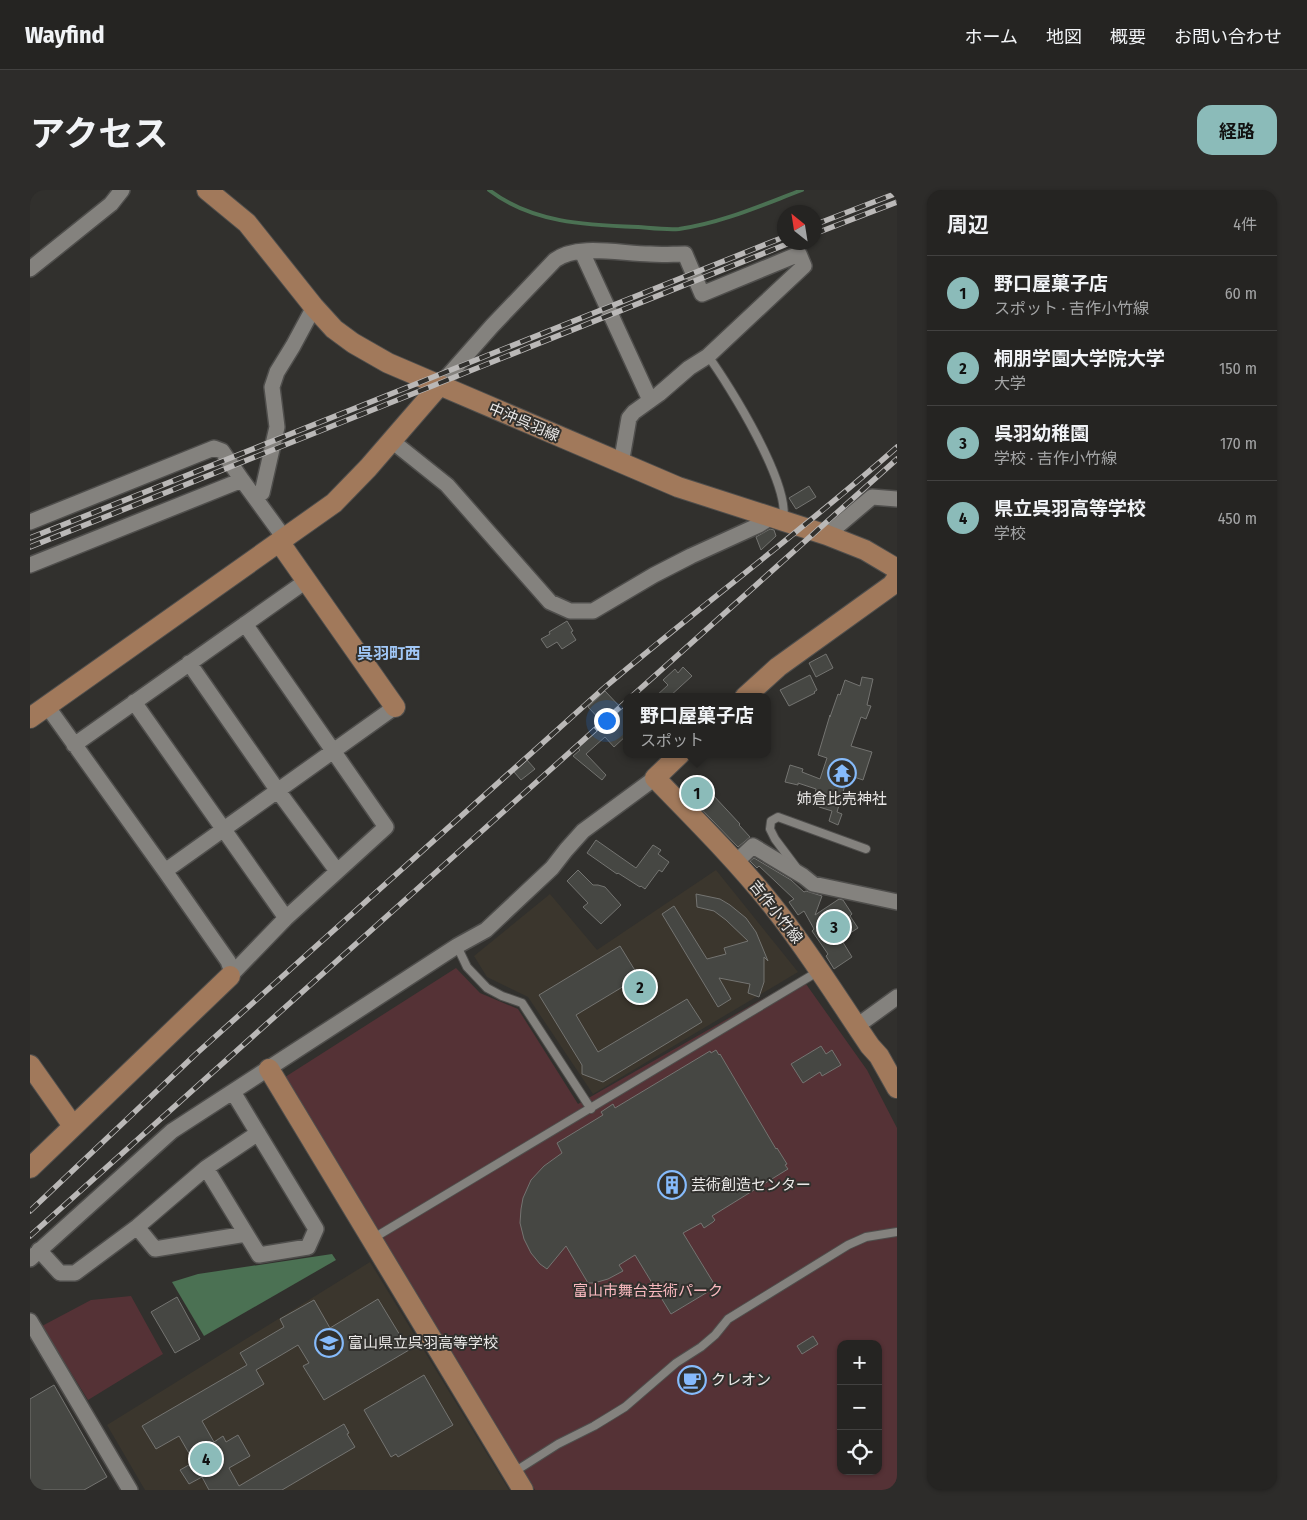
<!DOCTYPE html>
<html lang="ja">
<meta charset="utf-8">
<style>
:root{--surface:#252422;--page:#2d2c2a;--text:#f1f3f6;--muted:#a3a4a5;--line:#424140;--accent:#8bbbb9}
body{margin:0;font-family:"Fira Sans Condensed","Noto Sans JP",sans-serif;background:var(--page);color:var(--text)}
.controls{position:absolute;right:15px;bottom:15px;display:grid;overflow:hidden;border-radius:10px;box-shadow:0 1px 4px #0004}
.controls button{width:45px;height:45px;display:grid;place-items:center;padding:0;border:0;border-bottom:1px solid var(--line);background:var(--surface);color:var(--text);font:25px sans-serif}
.compass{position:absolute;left:747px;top:15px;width:45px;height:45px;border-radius:50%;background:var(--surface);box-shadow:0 1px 4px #0004;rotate:330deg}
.you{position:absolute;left:576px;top:530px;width:18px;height:18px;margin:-12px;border:4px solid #fff;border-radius:50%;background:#1a73e8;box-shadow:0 0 0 8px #1a73e833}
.badge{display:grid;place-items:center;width:32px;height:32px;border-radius:50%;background:var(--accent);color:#111;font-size:16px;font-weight:700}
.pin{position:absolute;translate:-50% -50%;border:2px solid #fff;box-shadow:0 1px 5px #0006}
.popup{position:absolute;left:593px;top:503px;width:148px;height:65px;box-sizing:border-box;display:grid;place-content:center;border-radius:10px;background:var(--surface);filter:drop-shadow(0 1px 4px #0005);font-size:16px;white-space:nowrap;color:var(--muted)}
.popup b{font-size:19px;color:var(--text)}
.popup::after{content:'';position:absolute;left:50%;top:100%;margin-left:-10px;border:10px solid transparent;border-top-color:var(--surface)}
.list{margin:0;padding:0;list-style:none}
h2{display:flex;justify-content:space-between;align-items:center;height:65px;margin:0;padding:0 20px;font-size:21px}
h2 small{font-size:16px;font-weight:400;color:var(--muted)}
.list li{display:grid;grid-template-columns:32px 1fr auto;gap:15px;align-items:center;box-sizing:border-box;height:75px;padding:0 20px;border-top:1px solid var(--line)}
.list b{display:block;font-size:19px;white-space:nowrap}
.list p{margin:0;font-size:16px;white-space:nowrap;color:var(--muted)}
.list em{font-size:16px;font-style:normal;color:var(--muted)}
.icon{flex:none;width:28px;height:28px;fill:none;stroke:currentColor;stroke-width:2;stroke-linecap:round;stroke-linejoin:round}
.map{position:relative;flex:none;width:867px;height:1300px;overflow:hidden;border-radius:15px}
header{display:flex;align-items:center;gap:30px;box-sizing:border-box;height:70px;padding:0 25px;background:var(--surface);border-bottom:1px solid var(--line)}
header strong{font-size:24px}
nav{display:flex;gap:28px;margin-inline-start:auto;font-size:18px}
.intro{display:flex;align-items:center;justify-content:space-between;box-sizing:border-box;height:120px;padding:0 30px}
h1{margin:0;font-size:35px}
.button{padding:12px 22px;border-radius:15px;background:var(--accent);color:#111;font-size:18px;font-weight:700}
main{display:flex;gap:30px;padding:0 30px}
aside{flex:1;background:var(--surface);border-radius:15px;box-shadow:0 1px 4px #0004}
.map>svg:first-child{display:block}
.built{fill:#3b362d}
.green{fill:#553236;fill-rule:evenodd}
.water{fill:#4b7153}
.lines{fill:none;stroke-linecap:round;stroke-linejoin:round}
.stream{stroke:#4b7153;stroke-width:4}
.building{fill:#464743;stroke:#747471}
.lane-casing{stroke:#4f4e4c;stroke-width:10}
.street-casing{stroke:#4f4e4c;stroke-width:18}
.secondary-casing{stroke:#4f4e4c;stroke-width:22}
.lane{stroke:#84827e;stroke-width:8}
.street{stroke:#84827e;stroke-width:15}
.secondary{stroke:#a1795b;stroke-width:20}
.rail-casing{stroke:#bab8b7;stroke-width:5.5}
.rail{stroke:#31302d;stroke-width:4;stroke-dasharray:11;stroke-linecap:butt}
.labels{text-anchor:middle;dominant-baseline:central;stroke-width:4;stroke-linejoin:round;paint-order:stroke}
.street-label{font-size:15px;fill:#eae8e7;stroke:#31302d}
.poi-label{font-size:15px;fill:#eae8e7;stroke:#31302d;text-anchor:start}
.park-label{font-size:15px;fill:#f9b9bf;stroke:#31302d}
.neighbourhood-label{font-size:16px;font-weight:bold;fill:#a1c8f8;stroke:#31302d}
</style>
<header>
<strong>Wayfind</strong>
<nav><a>ホーム</a><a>地図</a><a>概要</a><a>お問い合わせ</a></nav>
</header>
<div class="intro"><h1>アクセス</h1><a class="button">経路</a></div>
<main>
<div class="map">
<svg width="867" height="1300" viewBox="0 0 867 1300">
<rect width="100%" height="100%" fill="#31302d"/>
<path class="built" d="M 686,680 L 768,782 L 563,904 L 498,807 L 457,787 L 444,766 L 520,704 L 567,760 Z
M 340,1072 L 479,1300 L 115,1300 L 77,1235 Z"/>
<path class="green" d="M 426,778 L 450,803 L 488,819 L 548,914 L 771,787 L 837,880 L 867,938 L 867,1288 L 865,1300 L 505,1300 L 252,889 ZM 811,1154 L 848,1154 L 848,1281 L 811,1281 Z
M 101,1106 L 133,1164 L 58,1210 L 12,1136 L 61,1110 Z"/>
<path class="water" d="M 302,1064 L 306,1070 L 174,1146 L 142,1092 L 168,1084 Z"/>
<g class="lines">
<path class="stream" d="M 459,0 C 502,33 556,35 608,37 C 621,38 636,40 649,39 C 692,33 732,15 772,0"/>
</g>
<path class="building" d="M 779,296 L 786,307 L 766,319 L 759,308 Z
M 740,339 L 744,340 L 746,346 L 731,360 L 726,347 Z
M 537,431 L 543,441 L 541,442 L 546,450 L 532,459 L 527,452 L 517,458 L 511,449 L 520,444 L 519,442 Z
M 796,464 L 803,478 L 786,487 L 779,473 Z
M 653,477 L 662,486 L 639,507 L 625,507 L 638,495 L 633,490 L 645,479 L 648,483 Z
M 780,485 L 787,500 L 784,502 L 785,503 L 759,516 L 750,500 Z
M 832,487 L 843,489 L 837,515 L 841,516 L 836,529 L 831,527 L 821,556 L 842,562 L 833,590 L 818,585 L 807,622 L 812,624 L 808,635 L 799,631 L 802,621 L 789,617 L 792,607 L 785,604 L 786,599 L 768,593 L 768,595 L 755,592 L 760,575 L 773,579 L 772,582 L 790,589 L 797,568 L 788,565 L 800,525 L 800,527 L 808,504 L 810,505 L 815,490 L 830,496 Z
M 575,501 L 592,519 L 597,514 L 597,545 L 584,557 L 575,547 L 556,564 L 576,585 L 572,590 L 543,566 L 550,560 L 548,558 L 574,534 L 558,517 Z
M 497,570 L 505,579 L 491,590 L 484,582 Z
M 668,589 L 710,634 L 709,635 L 720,647 L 708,657 L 654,601 Z
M 566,650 L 606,678 L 623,655 L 631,660 L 628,664 L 639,672 L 632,682 L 629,680 L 615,699 L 611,696 L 610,697 L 588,683 L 587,684 L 557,663 Z
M 724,668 L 761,690 L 774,702 L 776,701 L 792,706 L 785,725 L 809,709 L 813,710 L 822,724 L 820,726 L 828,738 L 811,749 L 822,767 L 804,779 L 796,766 L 798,764 L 782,741 L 784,739 L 774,721 L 768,725 L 759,712 L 764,709 L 729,676 L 727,678 L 720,671 Z
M 548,680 L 563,695 L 568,695 L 575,697 L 591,715 L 571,734 L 553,717 L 558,713 L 537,691 Z
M 666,704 L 690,709 L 700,715 L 716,728 L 726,742 L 738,771 L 734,767 L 734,792 L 729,807 L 718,803 L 720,794 L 689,788 L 701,809 L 688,817 L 632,724 L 644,716 L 677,769 L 696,764 L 694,758 L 718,751 L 696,730 L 684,721 L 667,717 Z
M 590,756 L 609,787 L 546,825 L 568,862 L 657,809 L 672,832 L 573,892 L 552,884 L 552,875 L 509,805 Z
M 791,856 L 796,864 L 802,860 L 811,875 L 792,886 L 790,882 L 773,893 L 761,874 Z
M 686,860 L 689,865 L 690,864 L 746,959 L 747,958 L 757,974 L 755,975 L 758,979 L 682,1026 L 685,1030 L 683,1032 L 674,1038 L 671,1033 L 653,1043 L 686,1097 L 641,1124 L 605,1065 L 589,1075 L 593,1081 L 578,1089 L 564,1093 L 558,1093 L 536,1056 L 517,1079 L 510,1074 L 501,1063 L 494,1049 L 490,1033 L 491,1019 L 493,1008 L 501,990 L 514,976 L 532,963 L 527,953 L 573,925 L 571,922 L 583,914 L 585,918 L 680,861 L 681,863 Z
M 147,1107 L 170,1149 L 145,1163 L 121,1122 Z
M 348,1109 L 379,1160 L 294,1210 L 273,1176 L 279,1173 L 268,1155 L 226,1180 L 234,1194 L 172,1231 L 184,1252 L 193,1246 L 196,1252 L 208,1245 L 220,1266 L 199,1278 L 209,1296 L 314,1234 L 319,1243 L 317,1244 L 325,1257 L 252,1300 L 179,1300 L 172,1287 L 159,1294 L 150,1280 L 164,1272 L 149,1246 L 126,1259 L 112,1236 L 217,1175 L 210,1163 L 254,1137 L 250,1129 L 284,1110 L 300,1138 Z
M 783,1146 L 788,1154 L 772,1164 L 767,1156 Z
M 394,1185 L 423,1235 L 368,1267 L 366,1264 L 361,1267 L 334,1220 Z
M 24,1195 L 77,1287 L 54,1300 L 4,1300 L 0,1292 L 0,1209 Z"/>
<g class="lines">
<defs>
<path id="lane" d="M 678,166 C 700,196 761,295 753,330
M 766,677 L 745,649 L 740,639 L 741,631 L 748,627 L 836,659
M 427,756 L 437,777 L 457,798 L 472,806 L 492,813 L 561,919
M 342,1049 L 789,781
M 484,1282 L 528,1254 L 564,1236 L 595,1217 L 646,1173 L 671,1157 L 685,1145 L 698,1129 L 818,1055 L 836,1047 L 867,1042"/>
<path id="street" d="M 552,62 L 620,210
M 0,79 L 81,14 L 92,0
M 409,196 L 462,136 L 525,70 C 548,53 592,64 620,64 C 632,65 643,64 655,64 L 672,104 L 769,64 L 774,76 L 678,166 L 659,178 L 629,204 L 604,222 L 599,228 L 591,274
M 362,251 L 417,295 L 520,412 L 540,421 L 563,421 L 624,385 L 661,366 L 729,335 L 740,328
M 232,303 L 247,237 L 242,197 L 247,182 L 263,156 L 284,117
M 0,332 L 184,258 L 192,261 L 212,290
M 797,345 L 842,307 L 867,309
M 0,375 L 212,290 L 255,349
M 159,473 L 248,601 L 307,681
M 104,512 L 256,728
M 17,516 L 135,681 L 198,771 L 201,779 L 200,786
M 44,555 L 276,391
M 706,672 L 723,656 L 773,686 L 783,694 L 867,712
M 135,681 L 365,517
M 200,786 L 256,728 L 356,637 L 215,434
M 827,836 L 867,807
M 176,978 L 229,1065 L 278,1057 L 286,1039 L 203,902
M 107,1037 L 125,1059 L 216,1044
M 9,1060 L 30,1083 L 45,1083 L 107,1037 L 176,978 L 228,943
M 0,1069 L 142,941 L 427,756 L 456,740 L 522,678 L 536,660 L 553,641 L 625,588
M 0,1131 L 100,1300"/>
<path id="secondary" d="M 177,0 L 217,33 L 284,117 L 304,139 L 323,153 L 358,173 L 648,297 L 797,345 L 835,360 L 867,379
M 250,353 L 365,517
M 715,507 L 748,477 L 862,395 L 867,388
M 0,528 L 304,313 L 338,278 L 409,196
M 650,564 L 625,588 C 665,629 706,670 742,715 C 778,760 808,809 840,856 L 849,866 L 867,898
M 0,875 L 43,936
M 239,879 L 493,1300
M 0,978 L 200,786"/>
</defs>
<use href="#lane" class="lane-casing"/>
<use href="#street" class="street-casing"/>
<use href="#secondary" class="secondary-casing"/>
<use href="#lane" class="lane"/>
<use href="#street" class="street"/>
<use href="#secondary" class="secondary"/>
<defs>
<path id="rail" d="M 784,35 L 867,3
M 784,44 L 867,12
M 0,348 L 754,47
M 0,357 L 762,52
M 601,507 L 867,269
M 0,1021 L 167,863 L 574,498 C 670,416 772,341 867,257
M 0,1046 L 597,511"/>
</defs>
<use href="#rail" class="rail-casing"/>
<use href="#rail" class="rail"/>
</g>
<defs>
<symbol id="temple-ring" viewBox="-11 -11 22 22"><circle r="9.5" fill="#31302d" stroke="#86bbfb" stroke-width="1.5"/><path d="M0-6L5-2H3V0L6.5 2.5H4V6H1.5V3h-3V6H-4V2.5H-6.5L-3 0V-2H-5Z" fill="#86bbfb"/></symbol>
<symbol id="building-ring" viewBox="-11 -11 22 22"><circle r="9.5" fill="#31302d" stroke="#86bbfb" stroke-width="1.5"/><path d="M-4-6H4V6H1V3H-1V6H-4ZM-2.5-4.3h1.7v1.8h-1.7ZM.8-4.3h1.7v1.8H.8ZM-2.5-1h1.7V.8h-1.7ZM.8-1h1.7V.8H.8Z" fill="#86bbfb"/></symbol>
<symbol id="school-ring" viewBox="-11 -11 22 22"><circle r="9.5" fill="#31302d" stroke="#86bbfb" stroke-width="1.5"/><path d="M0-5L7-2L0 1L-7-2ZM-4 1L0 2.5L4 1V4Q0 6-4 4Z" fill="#86bbfb"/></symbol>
<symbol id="cafe-ring" viewBox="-11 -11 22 22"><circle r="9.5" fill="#31302d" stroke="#86bbfb" stroke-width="1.5"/><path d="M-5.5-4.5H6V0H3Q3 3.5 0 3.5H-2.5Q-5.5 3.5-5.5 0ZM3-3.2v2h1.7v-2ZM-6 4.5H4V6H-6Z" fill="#86bbfb"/></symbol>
</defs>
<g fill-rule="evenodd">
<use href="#temple-ring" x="796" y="567" width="32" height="32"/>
<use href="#building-ring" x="626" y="979" width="32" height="32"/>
<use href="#school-ring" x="283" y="1137" width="32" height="32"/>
<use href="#cafe-ring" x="646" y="1174" width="32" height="32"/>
</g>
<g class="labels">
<g class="street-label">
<text transform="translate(494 232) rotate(23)">中沖呉羽線</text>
<text transform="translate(746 722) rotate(52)">吉作小竹線</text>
</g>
<g class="poi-label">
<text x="812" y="609" text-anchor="middle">姉倉比売神社</text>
<text x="661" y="995">芸術創造センター</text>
<text x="318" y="1153">富山県立呉羽高等学校</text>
<text x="681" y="1190">クレオン</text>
</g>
<g class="park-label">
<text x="618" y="1101">富山市舞台芸術パーク</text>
</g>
<g class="neighbourhood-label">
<text x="359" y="463">呉羽町西</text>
</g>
</g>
</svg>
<div class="controls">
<button>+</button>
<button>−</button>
<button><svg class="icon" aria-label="locate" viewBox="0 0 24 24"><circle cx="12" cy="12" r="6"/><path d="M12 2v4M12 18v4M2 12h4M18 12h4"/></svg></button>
</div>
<svg class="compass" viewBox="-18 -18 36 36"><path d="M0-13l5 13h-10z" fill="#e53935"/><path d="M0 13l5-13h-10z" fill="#a3a4a5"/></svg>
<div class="you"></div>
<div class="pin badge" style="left:667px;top:603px">1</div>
<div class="popup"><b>野口屋菓子店</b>スポット</div>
<div class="pin badge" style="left:610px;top:797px">2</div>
<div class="pin badge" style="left:804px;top:737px">3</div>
<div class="pin badge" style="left:176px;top:1269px">4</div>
</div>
<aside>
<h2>周辺<small>4件</small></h2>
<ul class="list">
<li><span class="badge">1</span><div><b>野口屋菓子店</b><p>スポット · 吉作小竹線</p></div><em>60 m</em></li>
<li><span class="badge">2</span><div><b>桐朋学園大学院大学</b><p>大学</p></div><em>150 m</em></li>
<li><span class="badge">3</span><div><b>呉羽幼稚園</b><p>学校 · 吉作小竹線</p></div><em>170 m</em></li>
<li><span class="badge">4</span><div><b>県立呉羽高等学校</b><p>学校</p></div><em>450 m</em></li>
</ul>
</aside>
</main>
